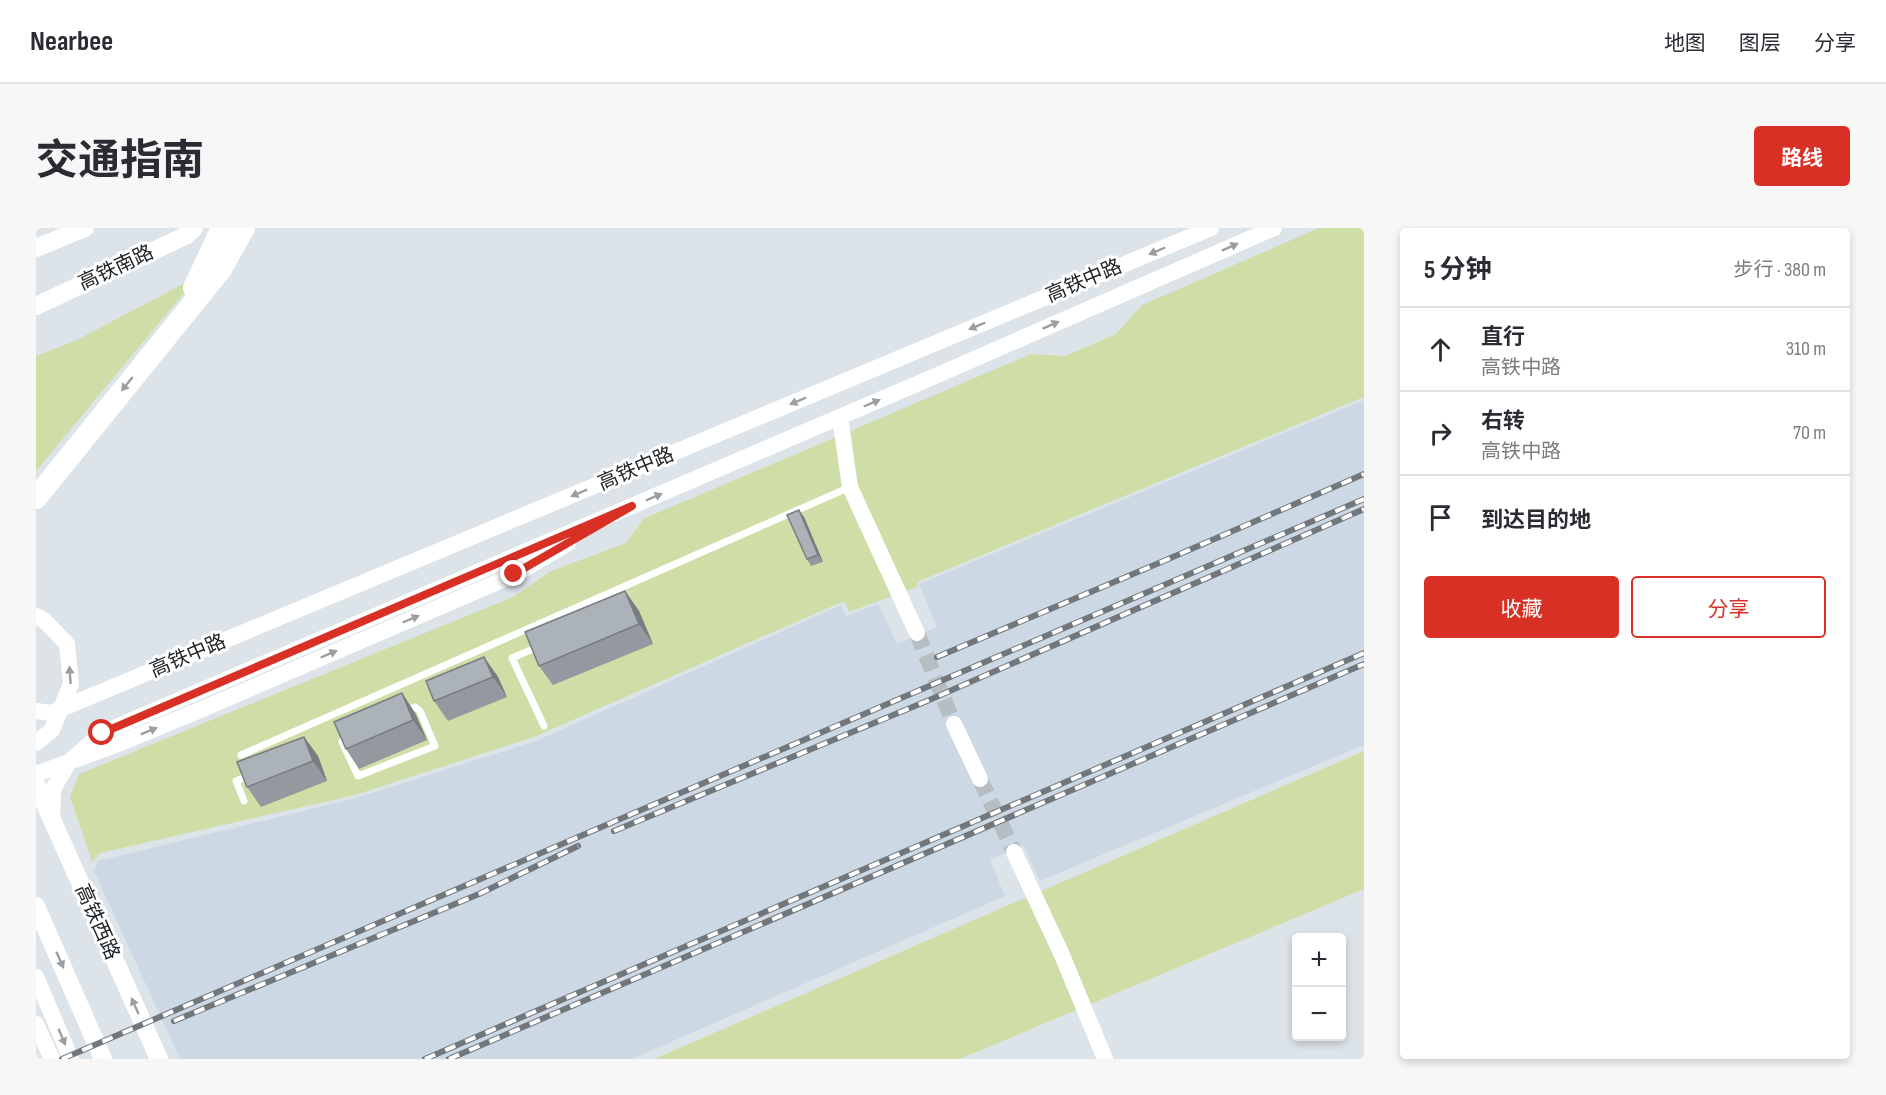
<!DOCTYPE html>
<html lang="zh">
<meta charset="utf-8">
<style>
:root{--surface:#fff;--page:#f7f7f7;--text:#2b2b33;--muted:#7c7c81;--line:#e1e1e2;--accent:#d93025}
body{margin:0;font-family:"Sofia Sans Condensed","Noto Sans SC",sans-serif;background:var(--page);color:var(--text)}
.controls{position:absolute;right:18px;bottom:18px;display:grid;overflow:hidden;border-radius:6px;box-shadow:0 3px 9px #0003}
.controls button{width:54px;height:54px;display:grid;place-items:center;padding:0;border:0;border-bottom:2px solid var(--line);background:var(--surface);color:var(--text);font:30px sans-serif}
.stop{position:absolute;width:18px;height:18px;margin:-14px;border:4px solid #d93025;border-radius:50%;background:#fff}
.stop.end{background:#d93025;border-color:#fff;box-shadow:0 2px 6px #0008}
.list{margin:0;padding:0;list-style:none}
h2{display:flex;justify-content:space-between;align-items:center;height:78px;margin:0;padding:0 24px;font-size:26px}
h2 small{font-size:20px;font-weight:400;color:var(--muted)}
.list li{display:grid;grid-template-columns:39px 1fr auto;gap:18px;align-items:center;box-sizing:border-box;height:84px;padding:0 24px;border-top:2px solid var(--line)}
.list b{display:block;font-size:22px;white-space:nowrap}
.list p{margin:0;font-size:20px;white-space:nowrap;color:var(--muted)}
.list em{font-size:20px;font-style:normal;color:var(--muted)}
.actions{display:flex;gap:12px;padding:18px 24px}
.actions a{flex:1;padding:14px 0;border:2px solid var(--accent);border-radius:6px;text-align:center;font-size:21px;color:var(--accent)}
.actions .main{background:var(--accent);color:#fff}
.icon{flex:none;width:33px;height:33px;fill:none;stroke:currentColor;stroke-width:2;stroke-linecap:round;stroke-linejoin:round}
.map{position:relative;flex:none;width:1328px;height:831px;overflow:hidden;border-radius:6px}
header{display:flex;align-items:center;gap:36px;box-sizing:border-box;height:84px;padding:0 30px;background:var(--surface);border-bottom:2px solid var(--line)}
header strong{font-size:28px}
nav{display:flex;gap:33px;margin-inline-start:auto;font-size:21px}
.intro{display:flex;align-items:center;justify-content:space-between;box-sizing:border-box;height:144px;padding:0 36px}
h1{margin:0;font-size:42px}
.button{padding:15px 27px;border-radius:6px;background:var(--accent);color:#fff;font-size:21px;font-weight:700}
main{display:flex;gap:36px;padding:0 36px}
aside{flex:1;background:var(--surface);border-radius:6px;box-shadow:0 3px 9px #0003}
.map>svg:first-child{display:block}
.built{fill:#ccd9e4}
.green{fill:#cfdea7}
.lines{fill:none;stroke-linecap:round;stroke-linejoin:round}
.tertiary-tunnel{stroke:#b7bec3;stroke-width:16;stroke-dasharray:16 8;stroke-linecap:butt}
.service{stroke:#fff;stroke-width:7}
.tertiary{stroke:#fff;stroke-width:16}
.secondary{stroke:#fff;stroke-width:18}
.trunk{stroke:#fff;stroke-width:22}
.rail-casing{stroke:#72777b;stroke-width:6}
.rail{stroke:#fff;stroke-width:4;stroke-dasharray:11;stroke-linecap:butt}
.wall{fill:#93999e}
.shaded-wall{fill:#787d81}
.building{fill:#abb2b8;stroke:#787d81;stroke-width:1.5}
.oneway{fill:#9c9d9e}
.route{stroke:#d93025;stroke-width:8}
.labels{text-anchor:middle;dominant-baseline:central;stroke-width:6;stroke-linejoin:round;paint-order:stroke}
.street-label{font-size:20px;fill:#232628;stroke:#fff}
</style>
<header>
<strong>Nearbee</strong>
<nav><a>地图</a><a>图层</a><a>分享</a></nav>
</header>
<div class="intro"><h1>交通指南</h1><a class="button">路线</a></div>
<main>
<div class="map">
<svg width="1328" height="831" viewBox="0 0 1328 831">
<rect width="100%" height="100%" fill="#dce4ea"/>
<path class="built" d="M 1328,172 L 1328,517 L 1004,653 L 987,617 L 954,632 L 969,668 L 596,831 L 144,831 L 58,643 L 62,633 L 320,570 L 500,513 L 805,377 L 810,388 L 842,376 L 861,416 L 901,399 L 883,356 Z"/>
<path class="green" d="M 1283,0 L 1328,0 L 1328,169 L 881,354 L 881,359 L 813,384 L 808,373 L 498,509 L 319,567 L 64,625 L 56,634 L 34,569 L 43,546 L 477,369 L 515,343 L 590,315 L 607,291 L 995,126 L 1029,128 L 1080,106 L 1106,77 Z
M 162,48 L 0,243 L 0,128 L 39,113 Z
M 1328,523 L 1328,661 L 924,831 L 618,831 Z"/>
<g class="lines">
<path class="tertiary-tunnel" d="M 881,405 L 918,496
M 944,551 L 978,624"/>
<path class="service" d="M 504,418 L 476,430 L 508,498
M 312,507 L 309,508 L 306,514 L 322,548 L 399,518 L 384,483 L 379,479 L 368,484
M 205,527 L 814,259
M 208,573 L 200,553 L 215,547"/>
<path class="tertiary" d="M 804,189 L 814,259 L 881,405
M 0,388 L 8,392 L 31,416 L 35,456 L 16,502 L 0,515
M 0,483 L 15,485 L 1175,0
M 918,496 L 944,551
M 0,546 L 77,518 L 164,482 L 478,347 L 532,315
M 16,594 L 17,561 L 33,534 L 66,505 L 897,149 L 1238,0
M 978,624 L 1026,727 L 1069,831
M 0,749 L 35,831
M 0,796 L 16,831"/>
<path class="secondary" d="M 0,20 L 49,0
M 0,78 L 151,7 L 158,0
M 0,556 L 123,831
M 0,678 L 67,831"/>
<path class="trunk" d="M 158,60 L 186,0
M 0,270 L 185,41 L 208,0"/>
<defs>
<path id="rail" d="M 901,429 L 1123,335 L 1328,246
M 578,603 L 891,473 L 1328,281
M 138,793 L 443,666 L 542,618
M 26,831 L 1328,271
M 389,831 L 1328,425
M 413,831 L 1328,436"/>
</defs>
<use href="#rail" class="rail-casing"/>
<use href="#rail" class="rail"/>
</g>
<path class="wall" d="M 768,289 L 787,334 L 775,338 L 771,331 Z
M 589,363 L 603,383 L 617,416 L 517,457 L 503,438 Z
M 448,429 L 462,449 L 471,469 L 412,493 L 398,473 Z
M 366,465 L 379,485 L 391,512 L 323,541 L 310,521 Z
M 268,509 L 282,528 L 291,553 L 225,579 L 211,559 Z"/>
<path class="shaded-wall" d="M 763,282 L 768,289 L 787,334 L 782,327 Z
M 589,363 L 603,383 L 617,416 L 603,396 Z
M 448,429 L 462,449 L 471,469 L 457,449 Z
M 366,465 L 379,485 L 391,512 L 377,492 Z
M 268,509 L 282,528 L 291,553 L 277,533 Z"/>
<path class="building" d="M 763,282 L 782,327 L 771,331 L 751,287 Z
M 589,363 L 603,396 L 503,438 L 489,404 Z
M 448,429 L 457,449 L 398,473 L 390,453 Z
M 366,465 L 377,492 L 310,521 L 298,494 Z
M 268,509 L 277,533 L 211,559 L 201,534 Z"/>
<defs><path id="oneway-solid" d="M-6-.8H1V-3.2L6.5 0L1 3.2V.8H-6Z" transform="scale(1.5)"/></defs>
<g class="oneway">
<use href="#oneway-solid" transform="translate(1194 19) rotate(-24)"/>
<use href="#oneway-solid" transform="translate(1121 23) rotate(157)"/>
<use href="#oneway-solid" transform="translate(1015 97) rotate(-24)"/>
<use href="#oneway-solid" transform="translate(941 98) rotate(157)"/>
<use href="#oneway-solid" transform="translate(91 156) rotate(129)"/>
<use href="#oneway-solid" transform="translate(762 173) rotate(157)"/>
<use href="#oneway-solid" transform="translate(836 175) rotate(-23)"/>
<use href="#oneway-solid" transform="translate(543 265) rotate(157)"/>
<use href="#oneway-solid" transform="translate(618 269) rotate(-23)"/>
<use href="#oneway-solid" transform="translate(375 391) rotate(-23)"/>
<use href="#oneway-solid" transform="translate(293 426) rotate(-23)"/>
<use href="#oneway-solid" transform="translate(34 447) rotate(-94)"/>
<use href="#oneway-solid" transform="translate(113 503) rotate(-22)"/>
<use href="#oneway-solid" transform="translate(24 732) rotate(66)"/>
<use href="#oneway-solid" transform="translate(99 778) rotate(-114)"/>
<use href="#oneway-solid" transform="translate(26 809) rotate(67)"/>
</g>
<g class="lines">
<path class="route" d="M 66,505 L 596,278 L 478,346"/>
</g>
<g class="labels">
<g class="street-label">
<text transform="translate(80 40) rotate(-25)">高铁南路</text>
<text transform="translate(1048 53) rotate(-23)">高铁中路</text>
<text transform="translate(600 241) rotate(-23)">高铁中路</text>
<text transform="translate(152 428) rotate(-23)">高铁中路</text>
<text transform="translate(61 694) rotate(66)">高铁西路</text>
</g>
</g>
</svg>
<div class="controls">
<button>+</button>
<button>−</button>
</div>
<div class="stop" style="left:66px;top:505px"></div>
<div class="stop end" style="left:478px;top:346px"></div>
</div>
<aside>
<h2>5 分钟<small>步行 · 380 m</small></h2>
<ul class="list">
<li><svg class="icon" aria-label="ahead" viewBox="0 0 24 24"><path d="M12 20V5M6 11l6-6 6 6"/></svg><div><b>直行</b><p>高铁中路</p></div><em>310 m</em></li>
<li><svg class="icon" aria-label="right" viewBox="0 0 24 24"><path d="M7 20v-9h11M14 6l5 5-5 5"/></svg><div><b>右转</b><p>高铁中路</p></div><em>70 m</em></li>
<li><svg class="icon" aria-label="arrive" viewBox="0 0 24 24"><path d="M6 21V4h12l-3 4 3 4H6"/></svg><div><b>到达目的地</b></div></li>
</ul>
<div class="actions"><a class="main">收藏</a><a>分享</a></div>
</aside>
</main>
